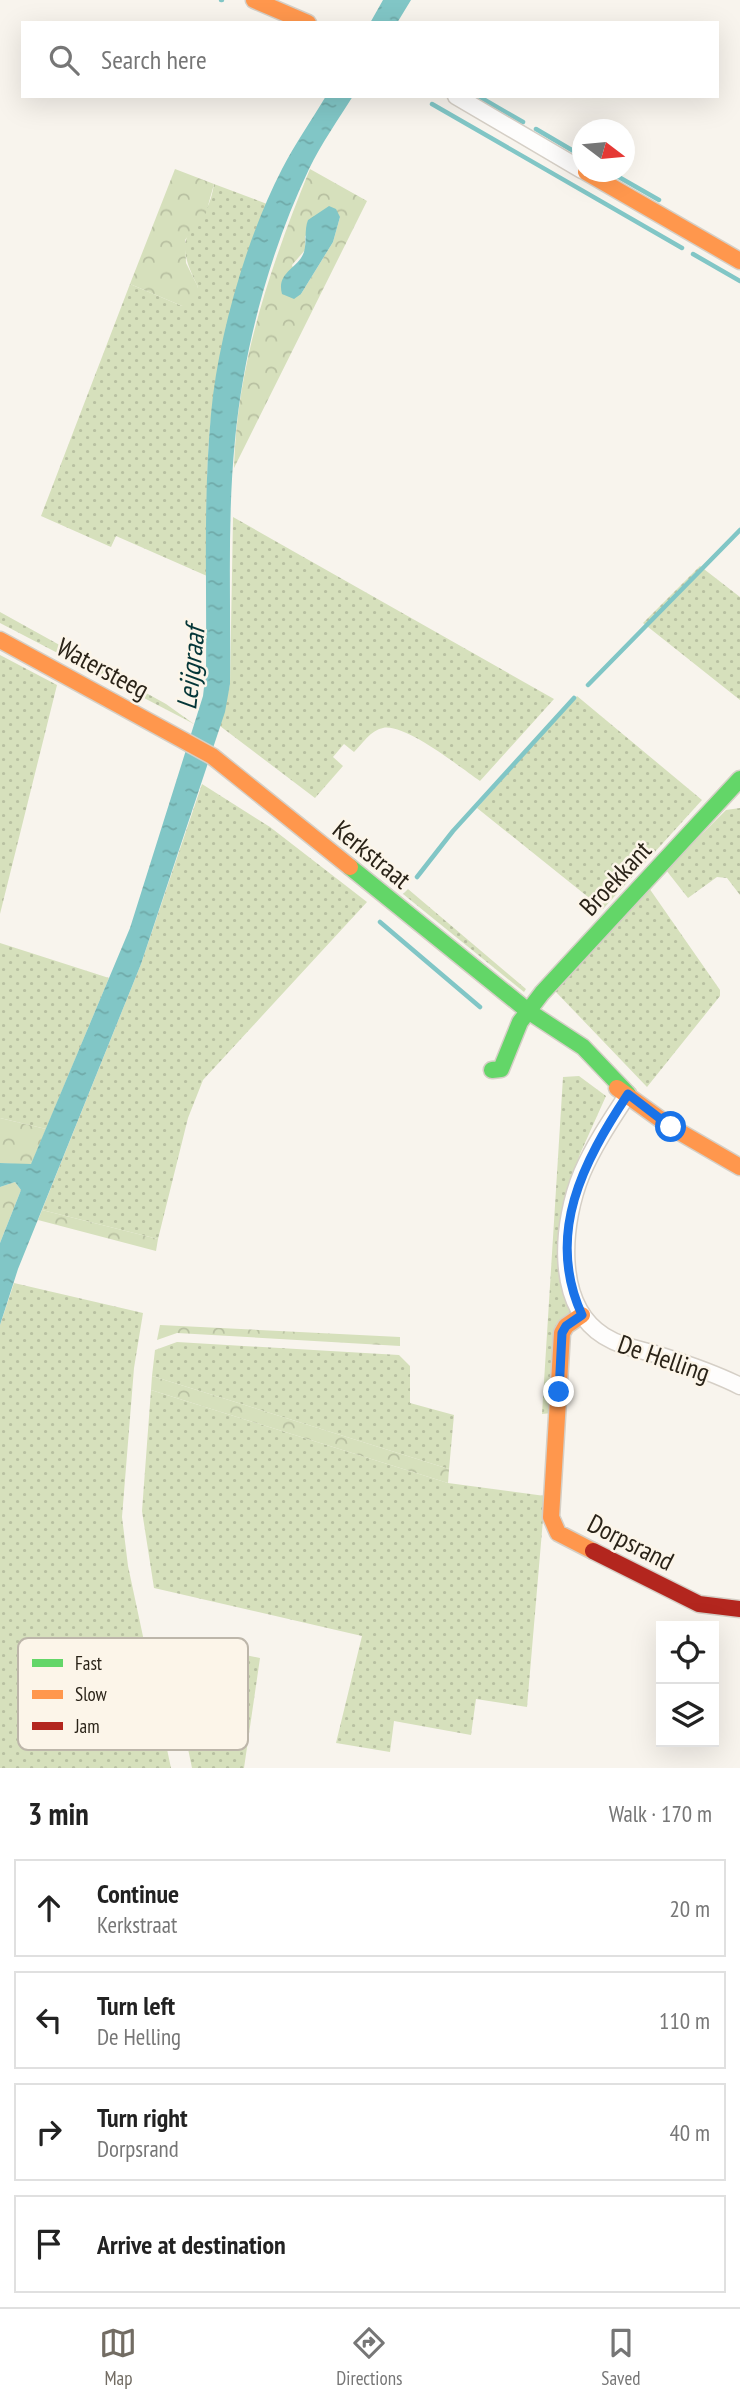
<!DOCTYPE html>
<meta charset="utf-8">
<style>
:root{--surface:#fff;--page:#f6f6f6;--text:#222;--muted:#767676;--line:#e0e0e0;--accent:#726c63}
body{margin:0;font-family:"PT Sans Narrow",sans-serif;background:var(--page);color:var(--text)}
.controls{position:absolute;right:21px;bottom:21px;display:grid;overflow:hidden;border-radius:0px;box-shadow:0 7px 28px #0002}
.controls button{width:63px;height:63px;display:grid;place-items:center;padding:0;border:0;border-bottom:2px solid var(--line);background:var(--surface);color:var(--text);font:35px sans-serif}
.compass{position:absolute;left:572px;top:119px;width:63px;height:63px;border-radius:50%;background:var(--surface);box-shadow:0 7px 28px #0002;rotate:106deg}
.stop{position:absolute;width:21px;height:21px;margin:-16px;border:5px solid #1a73e8;border-radius:50%;background:#fff}
.stop.end{background:#1a73e8;border-color:#fff;box-shadow:0 2px 7px #0008}
.list{margin:0;padding:0;list-style:none}
h2{display:flex;justify-content:space-between;align-items:center;height:91px;margin:0;padding:0 28px;font-size:30px}
h2 small{font-size:23px;font-weight:400;color:var(--muted)}
.list li{display:grid;grid-template-columns:46px 1fr auto;gap:21px;align-items:center;box-sizing:border-box;height:98px;margin:0 14px 14px;padding:0 14px;border:2px solid var(--line);border-radius:0px}
.list b{display:block;font-size:26px;white-space:nowrap}
.list p{margin:0;font-size:23px;white-space:nowrap;color:var(--muted)}
.list em{font-size:23px;font-style:normal;color:var(--muted)}
.icon{flex:none;width:38px;height:38px;fill:none;stroke:currentColor;stroke-width:2;stroke-linecap:round;stroke-linejoin:round}
.map{position:relative;flex:none;width:740px;height:1768px;overflow:hidden}
.search{position:absolute;background:var(--surface);box-shadow:0 7px 28px #0002;left:21px;right:21px;top:21px;height:77px;display:flex;align-items:center;gap:18px;box-sizing:border-box;padding:0 24px;border-radius:0px;color:var(--muted);font-size:26px}
.sheet{height:539px;background:var(--surface)}
nav{display:flex;justify-content:space-around;align-items:center;box-sizing:border-box;height:98px;border-top:2px solid var(--line);background:var(--surface);font-size:19px;color:var(--muted)}
nav a{display:grid;justify-items:center;gap:4px}
nav .on{color:var(--accent)}
.map>svg:first-child{display:block}
.grass{fill:url(#grass-dots)}
.forest{fill:url(#forest-crowns);fill-rule:evenodd}
.water{fill:url(#water-ripples)}
.lines{fill:none;stroke-linecap:round;stroke-linejoin:round}
.stream{stroke:#81c6c6;stroke-width:4.5}
.street-casing{stroke:#d5cfc6;stroke-width:19}
.fast-casing{stroke:#d5cfc6;stroke-width:19}
.slow-casing{stroke:#d5cfc6;stroke-width:19}
.jam-casing{stroke:#d5cfc6;stroke-width:19}
.street{stroke:#fefdfc;stroke-width:16}
.fast{stroke:#63d668;stroke-width:16}
.slow{stroke:#ff974d;stroke-width:16}
.jam{stroke:#b3261e;stroke-width:16}
.route{stroke:#1a73e8;stroke-width:9}
.labels{text-anchor:middle;dominant-baseline:central;stroke-width:5;stroke-linejoin:round;paint-order:stroke}
.street-label{font-size:26px;fill:#2a2318;stroke:#fcf5e9}
.water-label{font-size:28px;font-style:italic;fill:#043638;stroke:#fcf5e9}
.key{fill:#fcf5e9;stroke:#bdb6aa;stroke-width:2}
.key-label{font-size:19px;fill:#2a2318}
</style>
<div class="map">
<svg width="740" height="1768" viewBox="0 0 740 1768">
<defs>
<pattern id="grass-dots" width="8" height="8" patternUnits="userSpaceOnUse" patternTransform="scale(1.75)"><rect width="8" height="8" fill="#d6e0bc"/><path d="M2 2h.1M6 6h.1" fill="none" stroke="#b8c0a1" stroke-width="1.8" stroke-linecap="round"/></pattern>
<pattern id="forest-crowns" width="20" height="18" patternUnits="userSpaceOnUse" patternTransform="scale(1.75)"><rect width="20" height="18" fill="#d6e0bc"/><path d="M2 6a3 3 0 1 1 6 0M12 15a3 3 0 1 1 6 0" fill="none" stroke="#b8c0a1"/></pattern>
<pattern id="water-ripples" width="26" height="14" patternUnits="userSpaceOnUse" patternTransform="scale(1.75)"><rect width="26" height="14" fill="#81c6c6"/><path d="M2 4q2-2 4 0t4 0M15 11q2-2 4 0t4 0" fill="none" stroke="#70aaa9"/></pattern>
</defs>
<rect width="100%" height="100%" fill="#f8f4ed"/>
<path class="grass" d="M 214,184 L 267,204 C 240,270 221,340 212,410 C 205,465 207,521 207,576 L 116,536 L 111,547 L 41,516 L 130,284 L 182,306 L 198,287 C 164,220 206,240 214,184 Z
M 233,517 L 554,699 L 480,781 C 461,768 405,723 383,728 C 371,730 362,744 354,752 L 344,744 L 333,757 L 343,766 L 315,798 L 220,726 L 230,684 Z
M 700,566 L 740,597 L 740,700 L 643,623 Z
M 0,612 L 166,704 L 194,724 L 0,623 Z
M 0,655 L 57,685 L 0,914 Z
M 577,696 L 702,800 L 603,909 L 477,808 Z
M 202,784 L 270,827 L 367,902 L 203,1080 L 188,1118 L 158,1239 L 42,1210 L 141,964 Z
M 740,808 L 740,895 L 727,878 L 717,877 L 688,898 L 666,870 L 726,810 Z
M 649,888 L 720,990 L 720,996 L 647,1087 L 555,991 Z
M 408,889 L 526,989 L 524,992 L 403,894 Z
M 0,943 L 109,978 L 46,1129 L 0,1118 Z
M 579,1076 L 606,1096 L 580,1154 L 567,1196 L 574,1309 L 552,1413 L 542,1414 L 563,1077 Z
M 14,1283 L 143,1313 L 134,1368 L 122,1517 L 128,1566 L 171,1768 L 0,1768 L 0,1325 Z
M 177,1342 L 399,1355 L 410,1366 L 410,1403 L 454,1415 L 449,1469 L 152,1376 L 155,1350 Z
M 151,1390 L 448,1483 L 545,1496 L 527,1707 L 476,1699 L 471,1735 L 394,1721 L 390,1752 L 336,1743 L 362,1636 L 154,1588 L 142,1511 Z
M 165,1638 L 260,1658 L 244,1768 L 192,1768 Z"/>
<path class="forest" d="M 175,169 L 214,184 L 206,213 L 185,240 L 186,263 L 198,287 L 191,304 L 182,306 L 130,284 Z
M 310,169 L 367,201 L 234,468 C 237,363 271,265 310,169 ZM 340,217 L 333,242 L 301,294 L 292,265 L 305,250 L 305,236 Z
M 0,1118 L 46,1129 L 31,1165 L 0,1163 Z
M 15,1182 L 21,1190 L 0,1243 L 0,1187 Z
M 42,1210 L 158,1239 L 156,1251 L 38,1220 Z
M 160,1325 L 400,1337 L 400,1346 L 177,1333 L 157,1340 Z
M 152,1376 L 449,1469 L 448,1483 L 151,1390 Z"/>
<path class="water" d="M 383,0 L 411,0 L 397,23 L 370,23 Z
M 326,96 L 353,96 C 338,120 321,144 309,169 C 269,253 244,348 235,440 C 227,520 231,603 230,684 L 225,712 L 141,964 L 18,1269 L 0,1325 L 0,1243 L 21,1190 L 15,1182 L 0,1187 L 0,1163 L 31,1164 L 130,928 L 203,696 L 206,670 C 207,585 203,499 211,414 C 218,337 246,239 282,169 C 295,144 311,121 326,96 Z
M 329,206 L 336,209 L 340,217 L 333,242 L 301,294 L 294,299 L 282,294 C 276,272 298,269 304,252 C 307,242 304,230 308,220 Z"/>
<g class="lines">
<path class="stream" d="M 221,0 L 222,0
M 478,96 L 523,122
M 432,104 L 682,248
M 536,129 L 582,156
M 610,172 L 659,200
M 693,254 L 740,281
M 588,685 L 740,530
M 417,877 L 453,831 L 574,698
M 380,922 L 480,1007"/>
<defs>
<path id="street" d="M 456,96 L 582,170
M 628,1094 C 611,1120 594,1145 582,1173 C 562,1221 553,1304 604,1336 C 623,1348 644,1350 665,1357 C 690,1365 716,1374 740,1386"/>
<path id="fast" d="M 350,867 L 528,1011 L 583,1047 L 628,1094
M 492,1070 L 501,1069 L 520,1022 L 542,993 L 740,779"/>
<path id="slow" d="M 254,0 L 308,23
M 586,172 L 740,261
M 0,640 L 212,756 L 350,867
M 617,1088 L 671,1127 L 740,1167
M 582,1315 L 566,1326 L 562,1333 L 551,1517 L 558,1533 L 593,1551"/>
<path id="jam" d="M 593,1551 L 699,1604 L 740,1609"/>
</defs>
<use href="#street" class="street-casing"/>
<use href="#fast" class="fast-casing"/>
<use href="#slow" class="slow-casing"/>
<use href="#jam" class="jam-casing"/>
<use href="#street" class="street"/>
<use href="#fast" class="fast"/>
<use href="#slow" class="slow"/>
<use href="#jam" class="jam"/>
</g>
<g class="lines">
<path class="route" d="M 559,1392 L 562,1333 L 566,1326 L 582,1315 C 545,1234 583,1162 628,1094 L 671,1127"/>
</g>
<g class="labels">
<g class="street-label">
<text transform="translate(103 668) rotate(28)">Watersteeg</text>
<text transform="translate(372 854) rotate(39)">Kerkstraat</text>
<text transform="translate(615 878) rotate(-47)">Broekkant</text>
<text transform="translate(664 1358) rotate(19)">De Helling</text>
<text transform="translate(631 1542) rotate(27)">Dorpsrand</text>
</g>
<g class="water-label">
<text transform="translate(190 668) rotate(-84)">Leijgraaf</text>
</g>
</g>
<rect x="18" y="1638" width="230" height="112" rx="10" class="key"/>
<rect x="32" y="1659" width="31" height="8" fill="#63d668"/>
<rect x="32" y="1690" width="31" height="9" fill="#ff974d"/>
<rect x="32" y="1722" width="31" height="8" fill="#b3261e"/>
<g class="key-label">
<text x="75" y="1670">Fast</text>
<text x="75" y="1701">Slow</text>
<text x="75" y="1733">Jam</text>
</g>
</svg>
<div class="controls">
<button><svg class="icon" aria-label="locate" viewBox="0 0 24 24"><circle cx="12" cy="12" r="6"/><path d="M12 2v4M12 18v4M2 12h4M18 12h4"/></svg></button>
<button><svg class="icon" aria-label="layers" viewBox="0 0 24 24"><path d="M12 4l9 5-9 5-9-5zM3 14l9 5 9-5"/></svg></button>
</div>
<svg class="compass" viewBox="-18 -18 36 36"><path d="M0-13l5 13h-10z" fill="#e53935"/><path d="M0 13l5-13h-10z" fill="#767676"/></svg>
<div class="stop" style="left:671px;top:1127px"></div>
<div class="stop end" style="left:559px;top:1392px"></div>
<div class="search"><svg class="icon" aria-label="search" viewBox="0 0 24 24"><circle cx="10" cy="10" r="6"/><path d="M15 15l6 6"/></svg>Search here</div>
</div>
<section class="sheet">
<h2>3 min<small>Walk · 170 m</small></h2>
<ul class="list">
<li><svg class="icon" aria-label="ahead" viewBox="0 0 24 24"><path d="M12 20V5M6 11l6-6 6 6"/></svg><div><b>Continue</b><p>Kerkstraat</p></div><em>20 m</em></li>
<li><svg class="icon" aria-label="left" viewBox="0 0 24 24"><path d="M17 20v-9H6M10 6l-5 5 5 5"/></svg><div><b>Turn left</b><p>De Helling</p></div><em>110 m</em></li>
<li><svg class="icon" aria-label="right" viewBox="0 0 24 24"><path d="M7 20v-9h11M14 6l5 5-5 5"/></svg><div><b>Turn right</b><p>Dorpsrand</p></div><em>40 m</em></li>
<li><svg class="icon" aria-label="arrive" viewBox="0 0 24 24"><path d="M6 21V4h12l-3 4 3 4H6"/></svg><div><b>Arrive at destination</b></div></li>
</ul>
</section>
<nav>
<a class="on"><svg class="icon" aria-label="map" viewBox="0 0 24 24"><path d="M3 6l6-2 6 2 6-2v14l-6 2-6-2-6 2zM9 4v14M15 6v14"/></svg>Map</a>
<a><svg class="icon" aria-label="directions" viewBox="0 0 24 24"><path d="M12 3l9 9-9 9-9-9zM9 14v-3h6M13 9l2 2-2 2"/></svg>Directions</a>
<a><svg class="icon" aria-label="saved" viewBox="0 0 24 24"><path d="M7 4h10v16l-5-4-5 4z"/></svg>Saved</a>
</nav>
